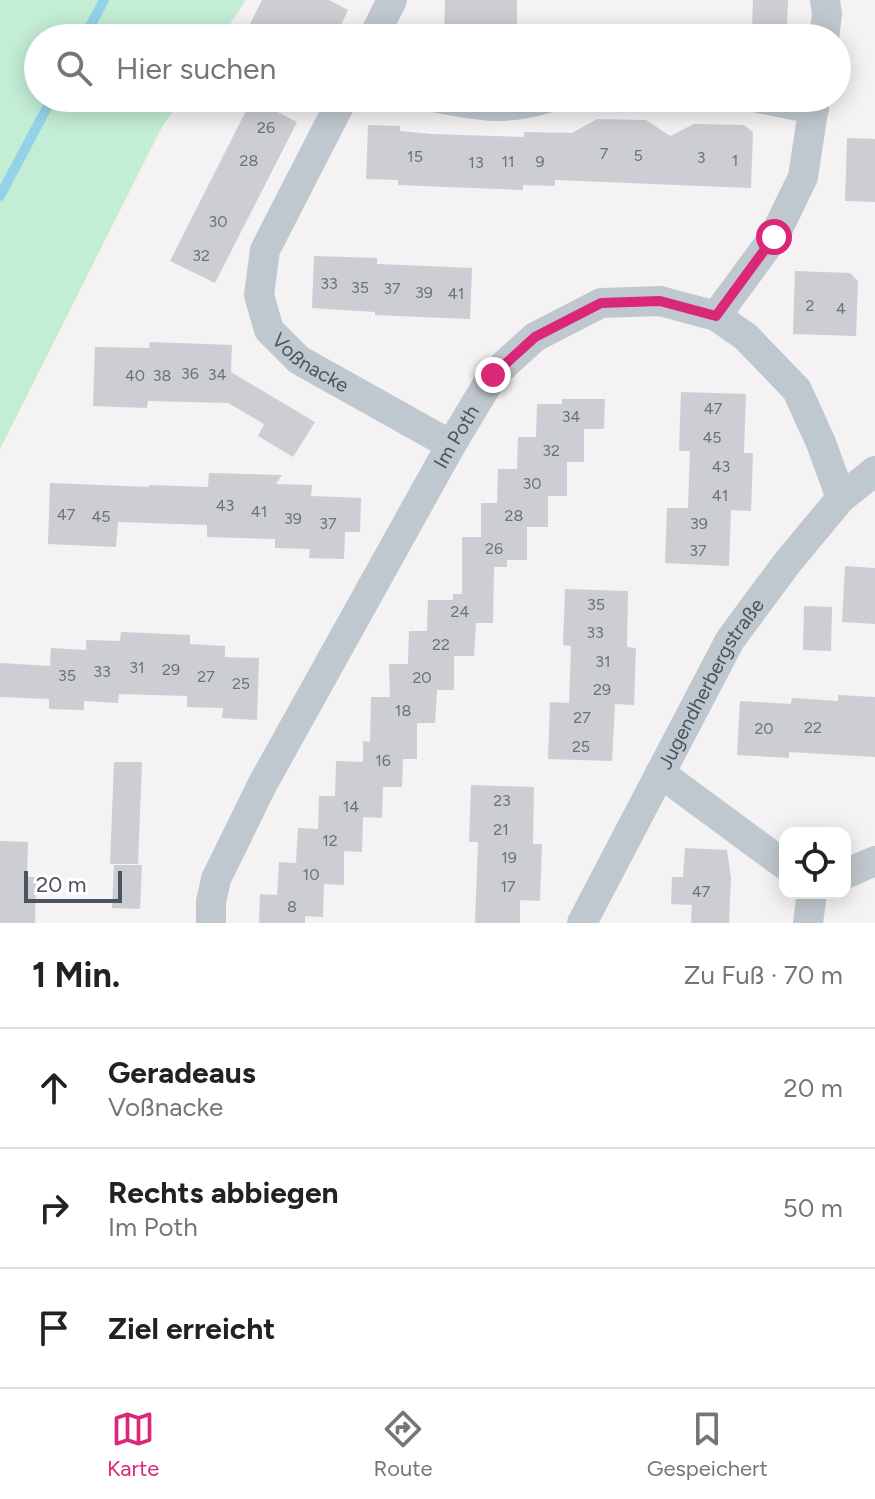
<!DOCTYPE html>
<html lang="de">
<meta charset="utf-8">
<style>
:root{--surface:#fff;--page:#f6f6f6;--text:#222;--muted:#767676;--line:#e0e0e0;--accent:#db2777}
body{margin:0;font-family:Figtree,sans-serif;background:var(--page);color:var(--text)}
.controls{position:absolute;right:24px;bottom:24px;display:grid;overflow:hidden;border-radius:16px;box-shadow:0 4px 20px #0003}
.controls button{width:72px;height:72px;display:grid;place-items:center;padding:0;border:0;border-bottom:2px solid var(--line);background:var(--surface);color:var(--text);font:40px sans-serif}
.scale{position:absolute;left:24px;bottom:20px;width:98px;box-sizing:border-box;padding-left:8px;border:4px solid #4a545e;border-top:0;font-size:22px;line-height:28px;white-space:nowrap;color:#4a545e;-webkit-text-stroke:6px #fff;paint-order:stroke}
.stop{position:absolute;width:24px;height:24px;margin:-18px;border:6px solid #db2777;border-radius:50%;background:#fff}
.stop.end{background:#db2777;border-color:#fff;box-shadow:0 2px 8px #0008}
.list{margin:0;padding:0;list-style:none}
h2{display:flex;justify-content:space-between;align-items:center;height:104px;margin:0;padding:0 32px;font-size:34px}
h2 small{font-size:26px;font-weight:400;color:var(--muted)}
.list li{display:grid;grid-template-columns:52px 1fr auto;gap:24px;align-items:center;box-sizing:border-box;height:120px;padding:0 32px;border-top:2px solid var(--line)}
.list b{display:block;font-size:30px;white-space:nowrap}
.list p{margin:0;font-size:26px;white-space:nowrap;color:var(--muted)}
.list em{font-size:26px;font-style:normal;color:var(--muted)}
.icon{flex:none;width:44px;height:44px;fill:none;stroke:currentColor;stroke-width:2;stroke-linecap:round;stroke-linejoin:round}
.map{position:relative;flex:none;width:875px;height:923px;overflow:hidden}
.search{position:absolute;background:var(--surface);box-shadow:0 4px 20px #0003;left:24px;right:24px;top:24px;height:88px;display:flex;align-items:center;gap:20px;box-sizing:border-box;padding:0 28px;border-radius:44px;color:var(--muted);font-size:30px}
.sheet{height:464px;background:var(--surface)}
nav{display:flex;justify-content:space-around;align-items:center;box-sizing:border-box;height:112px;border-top:2px solid var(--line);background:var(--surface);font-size:22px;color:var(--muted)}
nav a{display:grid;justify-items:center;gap:4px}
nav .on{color:var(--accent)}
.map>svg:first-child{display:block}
.green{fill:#c4edd6}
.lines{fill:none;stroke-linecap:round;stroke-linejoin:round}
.stream{stroke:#94d2e7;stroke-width:10}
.building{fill:#ccced3}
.minor{stroke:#c0c8cf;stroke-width:30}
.route{stroke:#db2777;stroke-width:10}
.labels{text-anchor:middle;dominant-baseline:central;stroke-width:6;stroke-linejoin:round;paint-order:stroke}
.number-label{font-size:16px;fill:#6a727b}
.street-label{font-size:20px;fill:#4a545e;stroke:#fff}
</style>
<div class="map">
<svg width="875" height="923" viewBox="0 0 875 923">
<rect width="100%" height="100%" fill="#f4f2f2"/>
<path class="green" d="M 0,0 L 246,0 L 221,38 L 38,38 L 38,98 L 181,98 L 161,129 L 0,449 Z"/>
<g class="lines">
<path class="stream" d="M 84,38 L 104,0
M 0,196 L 52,98"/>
</g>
<path class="building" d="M 262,0 L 329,0 L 348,10 L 335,38 L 243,38 Z
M 445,0 L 517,0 L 517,33 L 482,32 L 482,38 L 444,38 Z
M 753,0 L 788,0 L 787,30 L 752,29 Z
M 252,99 L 297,122 L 215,283 L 170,261 Z
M 597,119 L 646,120 L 670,136 L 694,124 L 744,125 L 753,132 L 751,188 L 555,180 L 555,186 L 523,185 L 523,190 L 398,185 L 398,180 L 366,179 L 368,125 L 400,126 L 400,131 L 431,134 L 524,137 L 524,132 L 572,133 Z
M 847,138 L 875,139 L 875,202 L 845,201 Z
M 314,256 L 377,258 L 377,264 L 472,268 L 470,319 L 375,315 L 375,312 L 312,308 Z
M 795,271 L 850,273 L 858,281 L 856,336 L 793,334 Z
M 150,342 L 232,345 L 231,372 L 315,422 L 293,457 L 258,436 L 264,424 L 228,403 L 148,401 L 147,408 L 93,406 L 95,347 L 149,348 Z
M 681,392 L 746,394 L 744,453 L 753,453 L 751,511 L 731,510 L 729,566 L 665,563 L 667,508 L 688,508 L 690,451 L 679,451 Z
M 562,399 L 605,399 L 604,429 L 584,429 L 584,462 L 567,462 L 567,496 L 548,496 L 548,527 L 527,527 L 527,560 L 507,560 L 507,567 L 494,567 L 493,623 L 476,623 L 474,656 L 454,656 L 454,690 L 437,690 L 435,723 L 417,723 L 417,759 L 403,759 L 402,787 L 383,787 L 382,818 L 363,817 L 362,852 L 344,851 L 344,885 L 324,884 L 323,917 L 305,916 L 305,923 L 259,923 L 260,894 L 277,895 L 279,862 L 296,863 L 298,828 L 318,829 L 319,796 L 335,796 L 336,761 L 363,762 L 363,741 L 370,742 L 371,697 L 390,697 L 389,664 L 408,664 L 409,631 L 427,631 L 428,600 L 453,600 L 453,594 L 462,594 L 462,537 L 481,537 L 481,503 L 497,503 L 498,469 L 517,469 L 518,437 L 536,437 L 537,404 L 562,404 Z
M 209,473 L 282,475 L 276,484 L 312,485 L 311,496 L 361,498 L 360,532 L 345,532 L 344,559 L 309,558 L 310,549 L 275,548 L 275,539 L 207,537 L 207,525 L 118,522 L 116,547 L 48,544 L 50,483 L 149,487 L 149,485 L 208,487 Z
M 845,566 L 875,568 L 875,624 L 842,622 Z
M 565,589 L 628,591 L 627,647 L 636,648 L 634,705 L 615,704 L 612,761 L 548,759 L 550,702 L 569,703 L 571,646 L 563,645 Z
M 804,606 L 832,607 L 831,651 L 803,650 Z
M 121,632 L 190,635 L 190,644 L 225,646 L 225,657 L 259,658 L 257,720 L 222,718 L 223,708 L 187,707 L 187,696 L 119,694 L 118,703 L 84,701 L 84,710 L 49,709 L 49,699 L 0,697 L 0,663 L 50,666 L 51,648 L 86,650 L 86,640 L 120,641 Z
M 838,695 L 875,697 L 875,757 L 789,752 L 789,758 L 737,755 L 740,701 L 791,704 L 792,698 L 838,701 Z
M 114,762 L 142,762 L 138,864 L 110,864 Z
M 471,785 L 534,787 L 533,844 L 542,844 L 540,901 L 520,900 L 520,923 L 475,923 L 478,842 L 469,842 Z
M 0,841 L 28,842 L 27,877 L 36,877 L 35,923 L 0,923 Z
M 685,848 L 727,850 L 731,878 L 729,923 L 691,923 L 692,905 L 671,904 L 672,877 L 683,877 Z
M 114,865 L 142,865 L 140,909 L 112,908 Z"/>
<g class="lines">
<g class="minor">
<path d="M 373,38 L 392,0"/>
<path d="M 824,38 L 827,14 L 825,0"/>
<path id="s1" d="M 343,98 L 265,250 L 259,295 L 269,330 L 299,360 L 451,445"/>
<path d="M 438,98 C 482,106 503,111 547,98"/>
<path d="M 758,98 L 814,109"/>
<path d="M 716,316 L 774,237 L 803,177 L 815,98"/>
<path d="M 660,773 L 785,865"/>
<path d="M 845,874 L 875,861"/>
<path id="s2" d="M 211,923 L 211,902 L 216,879 L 262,785 L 451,445 L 493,375 L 535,337 L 601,303 L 660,301 L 716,316 L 746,337 L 797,390 L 821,443 L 841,498"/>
<path id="s3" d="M 582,923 L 730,640 L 787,563 L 841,498 L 875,471"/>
<path d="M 808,923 L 812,893"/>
</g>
</g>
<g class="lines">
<path class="route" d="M 493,375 L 535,337 L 601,303 L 660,301 L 716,316 L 774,237"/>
</g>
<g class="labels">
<g class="number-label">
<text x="266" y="127">26</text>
<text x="604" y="153">7</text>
<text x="638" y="155">5</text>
<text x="415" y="156">15</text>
<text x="701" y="157">3</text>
<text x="249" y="160">28</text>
<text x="735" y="160">1</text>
<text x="508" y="161">11</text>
<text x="540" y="161">9</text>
<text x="476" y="162">13</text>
<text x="218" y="221">30</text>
<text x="201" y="255">32</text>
<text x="329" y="283">33</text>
<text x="360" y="287">35</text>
<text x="392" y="288">37</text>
<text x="424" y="292">39</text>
<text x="456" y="293">41</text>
<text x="810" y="305">2</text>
<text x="841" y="308">4</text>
<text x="190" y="373">36</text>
<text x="217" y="374">34</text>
<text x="135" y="375">40</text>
<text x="162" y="375">38</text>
<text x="713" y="408">47</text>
<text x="571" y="416">34</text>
<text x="712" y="437">45</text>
<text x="551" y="450">32</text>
<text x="721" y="466">43</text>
<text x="532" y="483">30</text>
<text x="720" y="495">41</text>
<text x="225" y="505">43</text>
<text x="259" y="511">41</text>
<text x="66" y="514">47</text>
<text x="514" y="515">28</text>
<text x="101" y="516">45</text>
<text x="293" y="518">39</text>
<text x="328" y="523">37</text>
<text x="699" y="523">39</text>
<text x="494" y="548">26</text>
<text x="698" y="550">37</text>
<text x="596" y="604">35</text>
<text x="460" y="611">24</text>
<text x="595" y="632">33</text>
<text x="441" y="644">22</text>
<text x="603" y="661">31</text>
<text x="137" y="667">31</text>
<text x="171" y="669">29</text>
<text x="102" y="671">33</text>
<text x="67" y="675">35</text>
<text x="206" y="676">27</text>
<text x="422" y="677">20</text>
<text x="241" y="683">25</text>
<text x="602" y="689">29</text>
<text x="403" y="710">18</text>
<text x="582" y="717">27</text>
<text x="813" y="727">22</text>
<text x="764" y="728">20</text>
<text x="581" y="746">25</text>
<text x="383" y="760">16</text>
<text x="502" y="800">23</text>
<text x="351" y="806">14</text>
<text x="501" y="829">21</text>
<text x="330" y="840">12</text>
<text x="509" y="857">19</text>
<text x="311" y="874">10</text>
<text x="508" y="886">17</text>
<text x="701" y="891">47</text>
<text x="292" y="906">8</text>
</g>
<g class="street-label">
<text stroke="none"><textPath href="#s1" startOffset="306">Voßnacke</textPath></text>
<text stroke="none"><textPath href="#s2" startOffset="548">Im Poth</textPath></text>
<text stroke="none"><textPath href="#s3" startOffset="272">Jugendherbergstraße</textPath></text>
</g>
</g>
</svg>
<div class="controls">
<button><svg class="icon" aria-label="locate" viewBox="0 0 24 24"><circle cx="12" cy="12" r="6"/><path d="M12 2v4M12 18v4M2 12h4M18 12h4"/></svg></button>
</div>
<div class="scale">20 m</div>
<div class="stop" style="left:774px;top:237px"></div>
<div class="stop end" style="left:493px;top:375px"></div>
<div class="search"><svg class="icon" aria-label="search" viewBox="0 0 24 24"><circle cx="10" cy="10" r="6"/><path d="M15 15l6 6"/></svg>Hier suchen</div>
</div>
<section class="sheet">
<h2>1 Min.<small>Zu Fuß · 70 m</small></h2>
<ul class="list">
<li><svg class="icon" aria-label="ahead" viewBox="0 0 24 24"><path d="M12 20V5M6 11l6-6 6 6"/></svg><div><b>Geradeaus</b><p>Voßnacke</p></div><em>20 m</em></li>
<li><svg class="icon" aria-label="right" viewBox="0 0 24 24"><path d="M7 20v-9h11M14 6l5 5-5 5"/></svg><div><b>Rechts abbiegen</b><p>Im Poth</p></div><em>50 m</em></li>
<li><svg class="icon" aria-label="arrive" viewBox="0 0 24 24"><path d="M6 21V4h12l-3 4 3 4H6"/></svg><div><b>Ziel erreicht</b></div></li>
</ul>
</section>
<nav>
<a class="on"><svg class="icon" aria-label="map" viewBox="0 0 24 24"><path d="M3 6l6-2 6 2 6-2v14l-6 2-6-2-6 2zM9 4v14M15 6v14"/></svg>Karte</a>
<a><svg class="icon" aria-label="directions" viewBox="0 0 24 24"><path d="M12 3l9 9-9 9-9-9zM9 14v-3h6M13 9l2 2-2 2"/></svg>Route</a>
<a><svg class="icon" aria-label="saved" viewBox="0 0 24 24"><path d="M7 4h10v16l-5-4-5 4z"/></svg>Gespeichert</a>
</nav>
